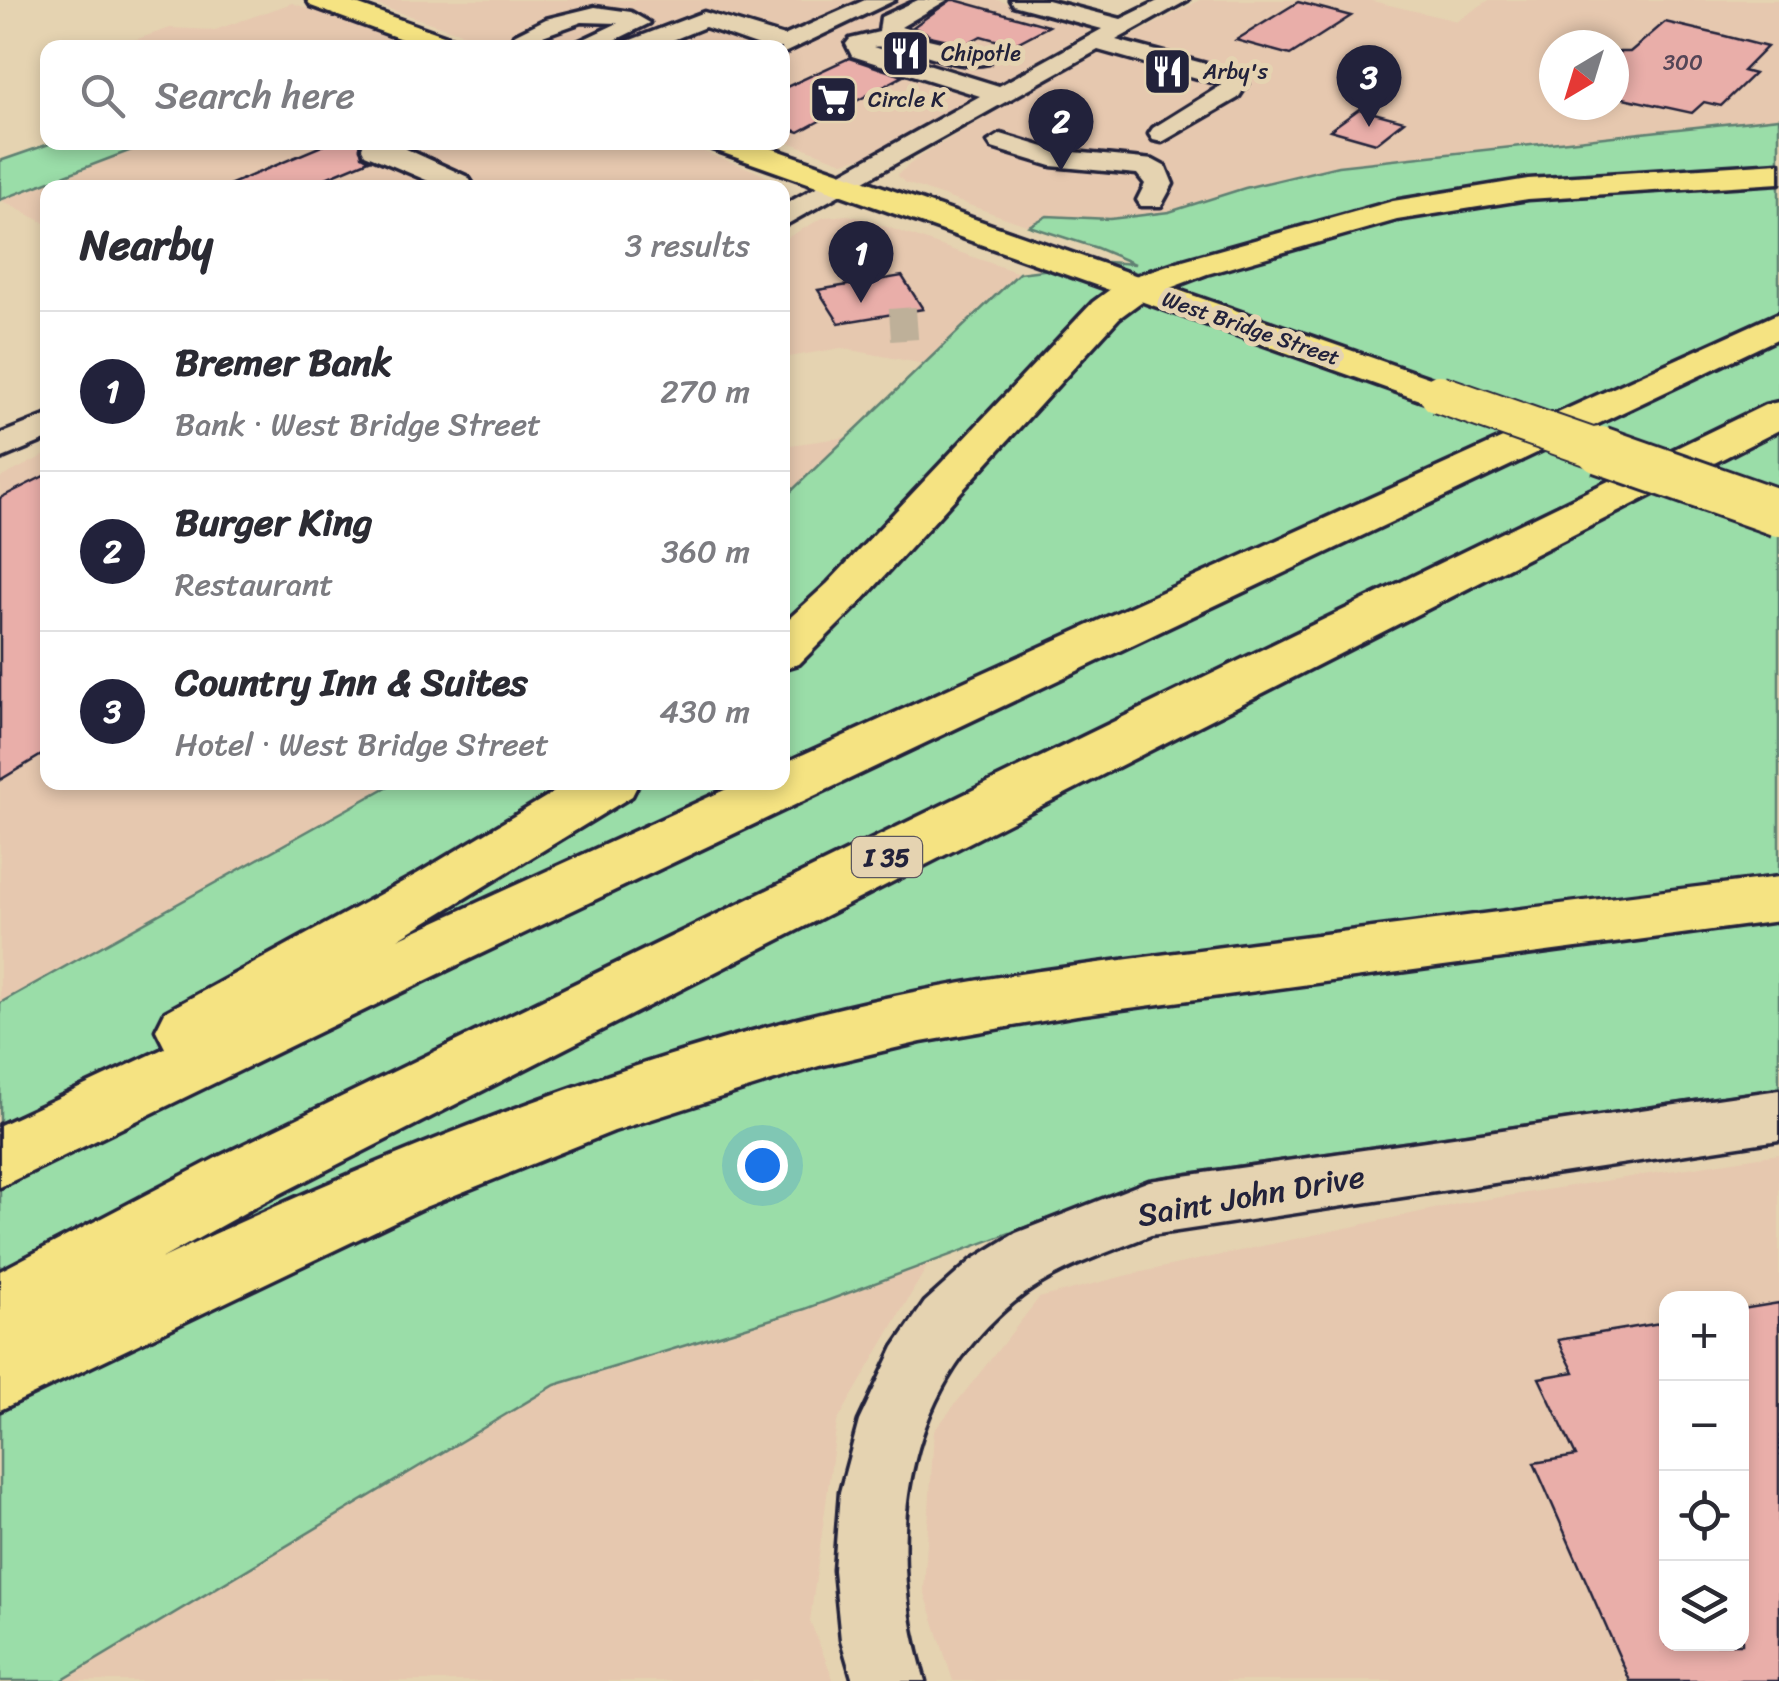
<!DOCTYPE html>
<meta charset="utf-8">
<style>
:root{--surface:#fff;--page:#f2f2f3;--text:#2b2b33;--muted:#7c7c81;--line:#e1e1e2;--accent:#22223b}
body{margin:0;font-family:Sriracha,sans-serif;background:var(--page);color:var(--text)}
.controls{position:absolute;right:30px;bottom:30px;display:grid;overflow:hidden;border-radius:20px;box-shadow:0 5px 15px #0003}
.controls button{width:90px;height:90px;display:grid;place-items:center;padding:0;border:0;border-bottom:2px solid var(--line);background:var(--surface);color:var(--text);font:50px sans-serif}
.compass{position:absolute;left:1539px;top:30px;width:90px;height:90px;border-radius:50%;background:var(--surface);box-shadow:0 5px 15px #0003;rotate:218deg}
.you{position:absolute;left:762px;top:1165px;width:35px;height:35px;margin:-25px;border:8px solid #fff;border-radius:50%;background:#1a73e8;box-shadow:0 0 0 15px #1a73e833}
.badge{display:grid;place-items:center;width:65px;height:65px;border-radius:50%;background:var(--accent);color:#fff;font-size:32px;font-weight:700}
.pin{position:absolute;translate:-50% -82px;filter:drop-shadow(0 2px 5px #0008)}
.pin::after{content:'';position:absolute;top:52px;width:35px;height:30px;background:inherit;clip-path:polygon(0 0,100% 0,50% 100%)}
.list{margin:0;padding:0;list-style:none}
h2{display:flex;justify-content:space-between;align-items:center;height:130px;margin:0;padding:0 40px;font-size:42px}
h2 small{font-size:32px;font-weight:400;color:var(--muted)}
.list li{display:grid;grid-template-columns:65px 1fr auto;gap:30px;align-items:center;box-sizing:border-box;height:160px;padding:0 40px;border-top:2px solid var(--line)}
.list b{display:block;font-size:38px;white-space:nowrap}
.list p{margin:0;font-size:32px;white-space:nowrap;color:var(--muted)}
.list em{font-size:32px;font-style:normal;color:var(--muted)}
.icon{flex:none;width:55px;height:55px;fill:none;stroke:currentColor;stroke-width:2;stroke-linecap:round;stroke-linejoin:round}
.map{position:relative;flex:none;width:1779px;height:1681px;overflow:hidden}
.search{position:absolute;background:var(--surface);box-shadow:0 5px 15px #0003;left:40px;top:40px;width:750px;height:110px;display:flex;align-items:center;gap:25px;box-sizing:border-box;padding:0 35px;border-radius:20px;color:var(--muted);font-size:38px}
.panel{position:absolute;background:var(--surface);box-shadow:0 5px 15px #0003;left:40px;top:180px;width:750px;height:610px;border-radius:20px}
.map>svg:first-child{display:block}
.built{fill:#e6c8af;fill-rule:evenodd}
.green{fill:#9adda8;stroke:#5e8072;stroke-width:2.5}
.building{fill:#e9aea9;stroke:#22223b;stroke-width:2.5}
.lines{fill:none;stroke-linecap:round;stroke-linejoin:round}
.minor-tunnel{stroke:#beb099;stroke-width:32;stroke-dasharray:32 16;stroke-linecap:butt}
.minor-casing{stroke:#22223b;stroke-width:7}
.major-casing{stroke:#22223b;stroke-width:7}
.highway-casing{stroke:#22223b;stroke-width:7}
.minor{fill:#e5d3b1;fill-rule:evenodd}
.major{fill:#f5e382;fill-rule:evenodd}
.highway{fill:#f5e382;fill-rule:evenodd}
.major-bridge-far1-casing{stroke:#22223b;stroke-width:42;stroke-linecap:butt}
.major-bridge-casing{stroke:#22223b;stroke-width:52;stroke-linecap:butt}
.major-bridge-far1{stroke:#f5e382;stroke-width:38}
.major-bridge{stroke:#f5e382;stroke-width:46}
.labels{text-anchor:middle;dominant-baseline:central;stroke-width:10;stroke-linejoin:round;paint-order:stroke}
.far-poi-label{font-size:22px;fill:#22223b;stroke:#e5d3b1;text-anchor:start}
.number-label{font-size:22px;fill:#544556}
.far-street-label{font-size:22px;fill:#22223b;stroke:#e5d3b1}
.shield{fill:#e5d3b1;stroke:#5c575e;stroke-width:2.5}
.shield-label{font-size:25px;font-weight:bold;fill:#22223b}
.near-street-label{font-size:32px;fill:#22223b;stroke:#e5d3b1}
</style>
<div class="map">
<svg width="1779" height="1681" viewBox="0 0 1779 1681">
<rect width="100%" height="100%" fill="#e5d3b1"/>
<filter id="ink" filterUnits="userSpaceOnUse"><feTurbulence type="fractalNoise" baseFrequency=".01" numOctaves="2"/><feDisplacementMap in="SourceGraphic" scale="20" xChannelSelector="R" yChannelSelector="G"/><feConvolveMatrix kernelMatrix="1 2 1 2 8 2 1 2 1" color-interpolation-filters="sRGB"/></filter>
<g filter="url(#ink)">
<path class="built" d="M 362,0 L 997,0 L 1091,27 L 1087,33 L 867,156 L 843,162 L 783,140 L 782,48 L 503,47 Z
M 1200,0 L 1368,0 L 1457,21 L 1489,0 L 1779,0 L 1779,118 L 1338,166 L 1245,188 L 1169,212 L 1110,219 L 1047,216 L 1029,226 L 906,183 L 899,177 L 898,174 L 920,156 L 1047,81 ZM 1554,45 L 1614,45 L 1614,105 L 1554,105 Z
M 292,3 L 418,47 L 114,47 L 170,28 L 215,30 Z
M 150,142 L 680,143 L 753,170 L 787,187 L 789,195 L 783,200 L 782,188 L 48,188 L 47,224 L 0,200 Z
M 848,215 L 864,219 L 1019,273 L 924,364 L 841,348 L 783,358 L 783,240 L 824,217 Z
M 847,437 L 783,499 L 783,446 Z
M 47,454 L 48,782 L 394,783 L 0,1003 L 0,478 Z
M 1779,1154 L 1779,1681 L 953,1681 L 924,1590 L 934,1431 L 1039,1298 L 1128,1275 L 1462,1203 ZM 1666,1298 L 1742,1298 L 1742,1644 L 1666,1644 Z
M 929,1263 L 837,1422 L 810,1621 L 834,1681 L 61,1681 L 555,1385 L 805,1309 Z"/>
<path class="green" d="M 1779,118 L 1779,162 L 1663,169 L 1736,175 L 1779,173 L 1779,1088 L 1160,1177 L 805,1309 L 555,1385 L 61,1681 L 0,1681 L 0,1003 L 394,783 L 782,782 L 783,499 L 1019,273 L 1107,262 L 1135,264 L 1097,248 L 1029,226 L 1047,216 L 1110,219 L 1169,212 L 1245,188 L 1338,166 Z
M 52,143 L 52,142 L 150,143 L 0,200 L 0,161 Z"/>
<path class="building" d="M 951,0 L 955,0 L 1049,26 L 1013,45 L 981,36 L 966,44 L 930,36 L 913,27 Z
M 1298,2 L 1351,16 L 1290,55 L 1236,40 Z
M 1665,22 L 1721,35 L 1767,47 L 1743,71 L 1754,74 L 1721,106 L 1704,102 L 1692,113 L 1614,96 L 1614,52 L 1630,52 Z
M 849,58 L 903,76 L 799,132 L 782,126 L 782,89 Z
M 1359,109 L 1404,121 L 1376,143 L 1330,130 Z
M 331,142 L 360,142 L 362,156 L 369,160 L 302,188 L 222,188 Z
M 902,276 L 923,309 L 839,323 L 818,290 Z
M 48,474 L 48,751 L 0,780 L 0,498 Z
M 1779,1303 L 1779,1681 L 1630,1681 L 1534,1463 L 1576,1456 L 1539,1378 L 1574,1372 L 1558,1340 L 1666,1322 L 1666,1644 L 1742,1644 L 1742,1309 Z"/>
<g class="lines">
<path class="minor-tunnel" d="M 890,325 L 917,323"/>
<defs>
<path id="minor" d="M 865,0 L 895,0 L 782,54 L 782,48 L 765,48 L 705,27 L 653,48 L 619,48 L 623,43 L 704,12 L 784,36 Z
M 918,0 L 947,0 L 901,27 L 924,34 L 928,39 L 989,53 L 992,58 L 989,63 C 952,72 911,43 873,47 L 999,86 L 1102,29 L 1013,5 L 1010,0 L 1047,0 L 1121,19 L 1160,0 L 1188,0 L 1116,40 L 1236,72 L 1248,83 L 1238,98 L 1162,142 L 1153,140 L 1149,134 L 1153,128 L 1222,85 L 1098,50 L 782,227 L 782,206 L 980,96 L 852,56 L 846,44 L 850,39 L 879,32 L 881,17 Z
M 595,7 L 631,12 L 650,23 L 599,48 L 565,48 L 618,23 L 582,22 L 526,42 L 514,35 L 546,19 Z
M 1001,134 L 1054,150 L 1153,160 L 1166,167 L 1173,184 L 1161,206 L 1141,206 L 1137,200 L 1145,184 L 1137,174 L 1051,166 L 992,148 L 988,142 Z
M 364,142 L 391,142 L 468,177 L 472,183 L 469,188 L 445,188 L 365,154 L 362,148 Z
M 48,415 L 48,439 L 0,459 L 0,434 Z
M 1779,1090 L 1779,1140 L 1151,1235 C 1104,1254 1053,1270 1014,1302 C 900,1395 884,1547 925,1681 L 853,1681 L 841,1640 L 834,1570 L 840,1492 L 859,1421 L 894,1347 L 925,1302 L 972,1260 L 1016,1233 L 1149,1181 Z"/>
<path id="major" d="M 307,0 L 345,0 L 463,42 L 467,48 L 426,48 L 311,6 Z
M 708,142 L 754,142 L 1453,386 L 1459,394 L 1453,402 L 1439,406 L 1425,402 L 712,149 Z"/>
<path id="highway" d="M 1779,163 L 1779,183 L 1528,199 L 1397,220 L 1207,274 L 1149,296 L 1119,318 L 860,603 L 799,664 L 782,669 L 782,625 L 828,583 L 1093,302 L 1123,280 L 1183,260 L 1393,201 L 1528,179 Z
M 1779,313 L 1779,338 L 470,959 L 0,1187 L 0,1125 L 165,1048 L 156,1030 L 165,1012 L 417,874 L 571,782 L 639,782 L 632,796 L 398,939 L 742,782 L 782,782 L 782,764 Z
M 1779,402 L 1779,430 L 264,1202 L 161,1259 C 388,1152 626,1056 871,1001 C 997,973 1126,960 1253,943 C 1429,921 1604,898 1779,877 L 1779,921 L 1077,1015 L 921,1042 L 819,1066 L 614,1131 L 425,1207 L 0,1410 L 0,1271 L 216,1158 L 1765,405 Z"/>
</defs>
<use href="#minor" class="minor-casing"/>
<use href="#major" class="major-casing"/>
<use href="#highway" class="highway-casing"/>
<use href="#minor" class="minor"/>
<use href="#major" class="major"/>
<use href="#highway" class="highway"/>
<defs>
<path id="major-bridge-far1" d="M 1439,394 L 1608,453"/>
<path id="major-bridge" d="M 1600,450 L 1779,513"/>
</defs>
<use href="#major-bridge-far1" class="major-bridge-far1-casing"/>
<use href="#major-bridge" class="major-bridge-casing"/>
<use href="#major-bridge-far1" class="major-bridge-far1"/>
<use href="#major-bridge" class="major-bridge"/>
</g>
</g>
<defs>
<symbol id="restaurant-square" viewBox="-11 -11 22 22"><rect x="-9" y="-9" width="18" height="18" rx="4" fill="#22223b" stroke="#e5d3b1"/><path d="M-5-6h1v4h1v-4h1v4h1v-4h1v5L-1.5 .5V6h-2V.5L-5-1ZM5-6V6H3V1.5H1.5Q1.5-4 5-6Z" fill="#fff"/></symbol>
<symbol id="supermarket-square" viewBox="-11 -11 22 22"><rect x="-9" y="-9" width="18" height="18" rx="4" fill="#22223b" stroke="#e5d3b1"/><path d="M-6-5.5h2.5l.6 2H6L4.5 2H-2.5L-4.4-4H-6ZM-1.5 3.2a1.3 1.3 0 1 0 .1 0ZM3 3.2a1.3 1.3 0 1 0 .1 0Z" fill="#fff"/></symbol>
</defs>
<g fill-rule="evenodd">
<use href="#restaurant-square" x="878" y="26" width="55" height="55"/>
<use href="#restaurant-square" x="1140" y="44" width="55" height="55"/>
<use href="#supermarket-square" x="806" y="72" width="55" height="55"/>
</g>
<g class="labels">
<g class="far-poi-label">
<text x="941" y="53">Chipotle</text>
<text x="1203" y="71">Arby's</text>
<text x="868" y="99">Circle K</text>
</g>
<g class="number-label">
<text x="1683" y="62">300</text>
</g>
<g class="far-street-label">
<text transform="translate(1251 328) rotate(19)">West Bridge Street</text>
</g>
<rect class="shield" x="852" y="837" width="70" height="40" rx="8"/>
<g class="shield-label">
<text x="887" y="857">I 35</text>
</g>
<g class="near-street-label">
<text transform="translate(1251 1196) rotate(-10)">Saint John Drive</text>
</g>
</g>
</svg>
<div class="controls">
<button>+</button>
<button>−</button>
<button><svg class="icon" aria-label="locate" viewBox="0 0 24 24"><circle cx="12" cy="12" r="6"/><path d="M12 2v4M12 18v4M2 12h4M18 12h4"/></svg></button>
<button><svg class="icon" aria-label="layers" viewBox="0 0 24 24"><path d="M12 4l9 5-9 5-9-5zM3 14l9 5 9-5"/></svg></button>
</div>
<svg class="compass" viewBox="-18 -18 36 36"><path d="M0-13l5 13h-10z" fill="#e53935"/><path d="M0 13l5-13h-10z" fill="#7c7c81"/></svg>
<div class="you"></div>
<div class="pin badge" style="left:861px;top:303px">1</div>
<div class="pin badge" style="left:1061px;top:171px">2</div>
<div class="pin badge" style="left:1369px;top:127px">3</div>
<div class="search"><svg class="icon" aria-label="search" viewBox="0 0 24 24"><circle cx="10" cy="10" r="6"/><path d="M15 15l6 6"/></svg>Search here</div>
<section class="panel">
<h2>Nearby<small>3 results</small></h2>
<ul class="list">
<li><span class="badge">1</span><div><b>Bremer Bank</b><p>Bank · West Bridge Street</p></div><em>270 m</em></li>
<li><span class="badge">2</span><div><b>Burger King</b><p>Restaurant</p></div><em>360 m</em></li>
<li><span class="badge">3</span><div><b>Country Inn &amp; Suites</b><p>Hotel · West Bridge Street</p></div><em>430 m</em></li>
</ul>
</section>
</div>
